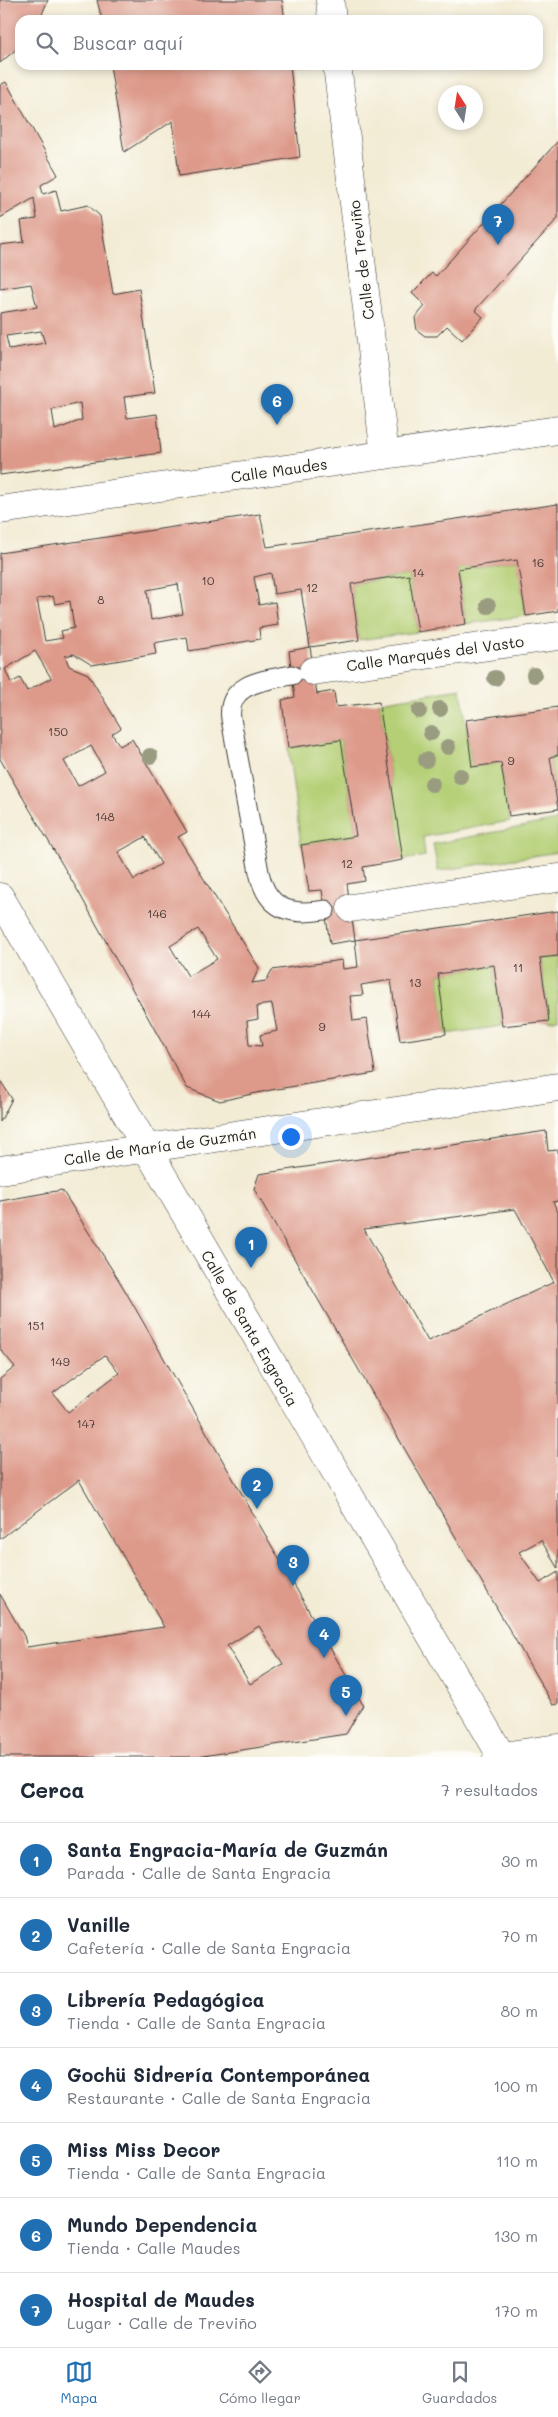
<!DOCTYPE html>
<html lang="es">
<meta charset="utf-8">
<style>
:root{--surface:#fff;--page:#f6f6f7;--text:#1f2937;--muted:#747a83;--line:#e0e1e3;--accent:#1f6fb2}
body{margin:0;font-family:Mali,sans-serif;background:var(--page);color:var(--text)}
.compass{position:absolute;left:438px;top:85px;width:45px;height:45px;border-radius:50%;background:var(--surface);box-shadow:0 2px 8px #0003;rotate:348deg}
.you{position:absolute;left:290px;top:1136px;width:18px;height:18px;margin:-12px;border:4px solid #fff;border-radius:50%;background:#1a73e8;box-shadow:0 0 0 8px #1a73e833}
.badge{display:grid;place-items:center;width:32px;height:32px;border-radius:50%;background:var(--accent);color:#fff;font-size:16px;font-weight:700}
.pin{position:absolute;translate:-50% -41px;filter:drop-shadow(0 1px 2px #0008)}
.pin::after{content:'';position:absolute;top:26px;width:18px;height:15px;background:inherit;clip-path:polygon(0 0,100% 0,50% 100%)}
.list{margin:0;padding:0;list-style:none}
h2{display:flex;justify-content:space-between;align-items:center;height:65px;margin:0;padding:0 20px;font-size:21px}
h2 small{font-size:16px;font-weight:400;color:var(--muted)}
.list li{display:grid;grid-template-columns:32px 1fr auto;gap:15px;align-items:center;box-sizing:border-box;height:75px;padding:0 20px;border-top:1px solid var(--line)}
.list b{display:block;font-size:19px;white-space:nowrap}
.list p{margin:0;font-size:16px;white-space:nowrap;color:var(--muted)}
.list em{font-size:16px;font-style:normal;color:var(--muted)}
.icon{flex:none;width:28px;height:28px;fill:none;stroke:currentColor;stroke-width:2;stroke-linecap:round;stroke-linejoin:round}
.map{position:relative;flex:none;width:558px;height:1757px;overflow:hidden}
.search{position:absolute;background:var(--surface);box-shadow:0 2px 8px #0003;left:15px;right:15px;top:15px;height:55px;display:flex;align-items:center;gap:12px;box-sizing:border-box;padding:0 18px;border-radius:15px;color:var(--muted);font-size:19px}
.sheet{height:590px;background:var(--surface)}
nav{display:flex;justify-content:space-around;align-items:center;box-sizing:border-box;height:70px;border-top:1px solid var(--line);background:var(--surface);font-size:14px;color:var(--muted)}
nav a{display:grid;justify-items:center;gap:2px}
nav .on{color:var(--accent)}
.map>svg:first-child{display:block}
.green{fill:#b4cf75;stroke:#687648}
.building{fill:#dd9989;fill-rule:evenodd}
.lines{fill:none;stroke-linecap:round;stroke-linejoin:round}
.lane-casing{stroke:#3c3b38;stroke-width:21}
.street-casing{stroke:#3c3b38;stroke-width:29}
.secondary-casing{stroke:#3c3b38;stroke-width:29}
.lane{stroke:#fff;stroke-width:19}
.street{stroke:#fff;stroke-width:28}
.secondary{stroke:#fff;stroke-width:28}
.tree{fill:#9a9c80}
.labels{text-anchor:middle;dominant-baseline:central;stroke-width:4;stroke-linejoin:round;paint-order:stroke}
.number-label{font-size:12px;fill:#4c3b37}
.street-label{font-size:15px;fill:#1c1c1c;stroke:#fdfcf7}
</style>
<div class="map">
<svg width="558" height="1757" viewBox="0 0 558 1757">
<rect width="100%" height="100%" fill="#fdfcf7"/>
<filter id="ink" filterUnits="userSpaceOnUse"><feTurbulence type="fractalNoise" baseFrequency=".02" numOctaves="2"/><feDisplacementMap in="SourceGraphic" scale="10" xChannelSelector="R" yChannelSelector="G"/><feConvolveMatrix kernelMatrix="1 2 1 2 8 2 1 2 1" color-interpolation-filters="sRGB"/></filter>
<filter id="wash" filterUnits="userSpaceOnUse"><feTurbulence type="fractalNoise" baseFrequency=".0096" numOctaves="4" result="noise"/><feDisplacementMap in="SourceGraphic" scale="20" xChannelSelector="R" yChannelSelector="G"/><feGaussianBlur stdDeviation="1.12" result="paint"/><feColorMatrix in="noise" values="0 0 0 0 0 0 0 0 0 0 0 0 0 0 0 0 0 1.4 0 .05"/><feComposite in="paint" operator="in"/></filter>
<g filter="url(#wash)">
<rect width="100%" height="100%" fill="#f3ecd5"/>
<path class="green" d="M 517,560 L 526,616 L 466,624 L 458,569 Z
M 409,575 L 418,632 L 359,640 L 351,584 Z
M 461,689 L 472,767 L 501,763 L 510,821 L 423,837 L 425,856 L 403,860 L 379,702 Z
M 341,740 L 356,836 L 301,845 L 288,748 Z
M 558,755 L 558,809 L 550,757 Z
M 558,820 L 558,852 L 438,871 L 433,844 Z
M 558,956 L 558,1019 L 549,1021 L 540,958 Z
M 494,965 L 502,1026 L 446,1034 L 438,974 Z"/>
<g id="blocks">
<path class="building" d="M 0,0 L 48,0 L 42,14 L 53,19 L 20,20 L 20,46 L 0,63 Z
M 97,0 L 282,0 L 285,20 L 102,20 Z
M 110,65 L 290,65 L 300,157 L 179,176 L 173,121 L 124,152 Z
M 6,82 L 58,175 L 41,185 L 43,194 L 56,190 L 61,211 L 88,205 L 100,216 L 113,294 L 139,289 L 155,393 L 124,397 L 127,418 L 157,414 L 161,453 L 0,475 L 0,313 L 37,307 L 31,284 L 0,289 L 0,245 L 24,242 L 21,221 L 37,219 L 34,198 L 0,218 L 0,85 ZM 41,331 L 45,343 L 9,349 L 6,336 ZM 80,403 L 82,420 L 55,430 L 52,410 Z
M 558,141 L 558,218 L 475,310 L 483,317 L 462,340 L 447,326 L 437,336 L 425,336 L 417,330 L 415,318 L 425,306 L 412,293 L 432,273 L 436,276 Z
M 558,504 L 558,611 L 526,616 L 517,560 L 490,564 L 458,569 L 466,624 L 418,632 L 409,575 L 379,579 L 351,584 L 359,640 L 310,647 L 301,590 L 274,594 L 271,573 L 254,577 L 259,605 L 275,602 L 278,625 L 259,628 L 260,639 L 189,651 L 187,637 L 154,643 L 156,654 L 92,665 L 74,654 L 65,656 L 69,666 L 88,674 L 121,728 L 112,734 L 120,746 L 132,739 L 187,832 L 178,837 L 259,968 L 252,983 L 266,981 L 272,970 L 342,960 L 343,969 L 358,967 L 355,940 L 558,911 L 558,956 L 540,958 L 549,1021 L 502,1026 L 494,965 L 438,974 L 446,1034 L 400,1041 L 391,980 L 361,985 L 363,995 L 350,996 L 353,1021 L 367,1019 L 375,1073 L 271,1090 L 220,1101 L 187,1088 L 78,891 L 0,759 L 0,553 L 260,514 L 267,547 ZM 178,584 L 183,614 L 151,620 L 147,590 ZM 53,596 L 55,604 L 70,601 L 74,628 L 61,631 L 63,638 L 45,641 L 37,599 ZM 35,651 L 51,678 L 27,691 L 20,678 L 11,683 L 5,669 ZM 91,746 L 105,771 L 78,786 L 64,761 ZM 145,837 L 161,864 L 134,880 L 118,852 ZM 198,929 L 217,959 L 188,976 L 170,946 ZM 272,1004 L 277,1031 L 260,1035 L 262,1046 L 249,1045 L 247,1021 L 258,1019 L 257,1006 Z
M 310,647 L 317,694 L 334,691 L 336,707 L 379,702 L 403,860 L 363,867 L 365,881 L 347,884 L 355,940 L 330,944 L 322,890 L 309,891 L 301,845 L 356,836 L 341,740 L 288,748 L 282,700 L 295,697 L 289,651 Z
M 558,707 L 558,755 L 550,757 L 558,809 L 509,816 L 501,763 L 472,767 L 466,720 Z
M 0,1080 L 12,1099 L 0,1122 Z
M 546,1131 L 548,1151 L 558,1150 L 558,1201 L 553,1202 L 558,1212 L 558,1569 L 541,1540 L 519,1552 L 540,1583 L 558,1572 L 558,1704 L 553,1705 L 254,1189 L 259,1174 ZM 515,1209 L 554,1282 L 428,1341 L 364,1229 Z
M 62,1190 L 123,1287 L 363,1705 L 346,1734 L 196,1757 L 0,1757 L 0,1594 L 24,1636 L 27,1647 L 164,1627 L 79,1480 L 0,1539 L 0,1379 L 15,1367 L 0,1349 L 0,1201 ZM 105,1355 L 119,1373 L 68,1412 L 53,1393 ZM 259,1626 L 283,1664 L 250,1684 L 227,1646 Z"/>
</g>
</g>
<g filter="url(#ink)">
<use href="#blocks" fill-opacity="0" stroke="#3c3b38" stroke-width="1"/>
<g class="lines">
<defs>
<path id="lane" d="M 292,675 C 265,680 226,683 231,719 L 259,872 C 267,910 290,916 325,910"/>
<path id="street" d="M 330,0 L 332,20
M 337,65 L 385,455
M 0,510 L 558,430
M 313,671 L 558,636
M 351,908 L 558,878
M 0,1170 L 558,1087
M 497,1757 L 558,1748"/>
<path id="secondary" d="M 0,897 L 502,1757"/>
</defs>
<use href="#lane" class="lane-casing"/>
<use href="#street" class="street-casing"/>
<use href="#secondary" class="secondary-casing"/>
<use href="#lane" class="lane"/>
<use href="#street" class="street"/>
<use href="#secondary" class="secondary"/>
</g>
<g class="tree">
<circle cx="488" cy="606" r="8"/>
<circle cx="534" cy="675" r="8"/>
<circle cx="495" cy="678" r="8"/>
<circle cx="440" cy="709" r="8"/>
<circle cx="419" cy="711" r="8"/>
<circle cx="431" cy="733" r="8"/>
<circle cx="448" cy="747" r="8"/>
<circle cx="150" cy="756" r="8"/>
<circle cx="426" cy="760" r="8"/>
<circle cx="460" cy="776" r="8"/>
<circle cx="432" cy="784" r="8"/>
</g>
</g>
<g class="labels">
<g class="number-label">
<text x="538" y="562">16</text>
<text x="418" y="572">14</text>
<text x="208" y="580">10</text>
<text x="312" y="587">12</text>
<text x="101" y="599">8</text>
<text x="58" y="731">150</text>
<text x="511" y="760">9</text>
<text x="105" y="816">148</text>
<text x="347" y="863">12</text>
<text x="157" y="913">146</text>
<text x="518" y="967">11</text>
<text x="415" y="982">13</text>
<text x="201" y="1013">144</text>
<text x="322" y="1026">9</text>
<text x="36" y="1325">151</text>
<text x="60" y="1361">149</text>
<text x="86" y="1423">147</text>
</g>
<g class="street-label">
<text transform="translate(361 260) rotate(-97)">Calle de Treviño</text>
<text transform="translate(279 470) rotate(-8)">Calle Maudes</text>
<text transform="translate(435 653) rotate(-8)">Calle Marqués del Vasto</text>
<text transform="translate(160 1146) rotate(-8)">Calle de María de Guzmán</text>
<text transform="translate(250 1328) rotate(60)">Calle de Santa Engracia</text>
</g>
</g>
</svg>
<svg class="compass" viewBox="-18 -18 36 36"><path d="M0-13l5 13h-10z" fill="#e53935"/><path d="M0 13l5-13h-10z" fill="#747a83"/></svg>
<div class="you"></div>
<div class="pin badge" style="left:251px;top:1268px">1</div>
<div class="pin badge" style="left:257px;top:1509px">2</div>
<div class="pin badge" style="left:293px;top:1586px">3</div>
<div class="pin badge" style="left:324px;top:1658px">4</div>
<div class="pin badge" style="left:346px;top:1716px">5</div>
<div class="pin badge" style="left:277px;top:425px">6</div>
<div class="pin badge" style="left:498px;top:245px">7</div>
<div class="search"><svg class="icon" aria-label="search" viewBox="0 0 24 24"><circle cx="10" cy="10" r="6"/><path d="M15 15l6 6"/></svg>Buscar aquí</div>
</div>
<section class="sheet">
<h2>Cerca<small>7 resultados</small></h2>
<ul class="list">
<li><span class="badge">1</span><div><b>Santa Engracia-María de Guzmán</b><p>Parada · Calle de Santa Engracia</p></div><em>30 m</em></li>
<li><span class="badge">2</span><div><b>Vanille</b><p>Cafetería · Calle de Santa Engracia</p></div><em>70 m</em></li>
<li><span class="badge">3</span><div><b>Librería Pedagógica</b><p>Tienda · Calle de Santa Engracia</p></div><em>80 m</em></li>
<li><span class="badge">4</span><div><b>Gochü Sidrería Contemporánea</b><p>Restaurante · Calle de Santa Engracia</p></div><em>100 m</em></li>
<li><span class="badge">5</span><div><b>Miss Miss Decor</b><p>Tienda · Calle de Santa Engracia</p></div><em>110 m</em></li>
<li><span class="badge">6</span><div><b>Mundo Dependencia</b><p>Tienda · Calle Maudes</p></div><em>130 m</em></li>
<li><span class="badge">7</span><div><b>Hospital de Maudes</b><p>Lugar · Calle de Treviño</p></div><em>170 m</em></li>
</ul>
</section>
<nav>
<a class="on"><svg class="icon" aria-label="map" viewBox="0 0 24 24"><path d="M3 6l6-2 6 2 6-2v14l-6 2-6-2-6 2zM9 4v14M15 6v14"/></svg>Mapa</a>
<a><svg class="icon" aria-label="directions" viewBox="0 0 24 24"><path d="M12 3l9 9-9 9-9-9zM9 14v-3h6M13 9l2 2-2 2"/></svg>Cómo llegar</a>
<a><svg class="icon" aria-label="saved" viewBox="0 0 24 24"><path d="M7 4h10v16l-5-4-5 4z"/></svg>Guardados</a>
</nav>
